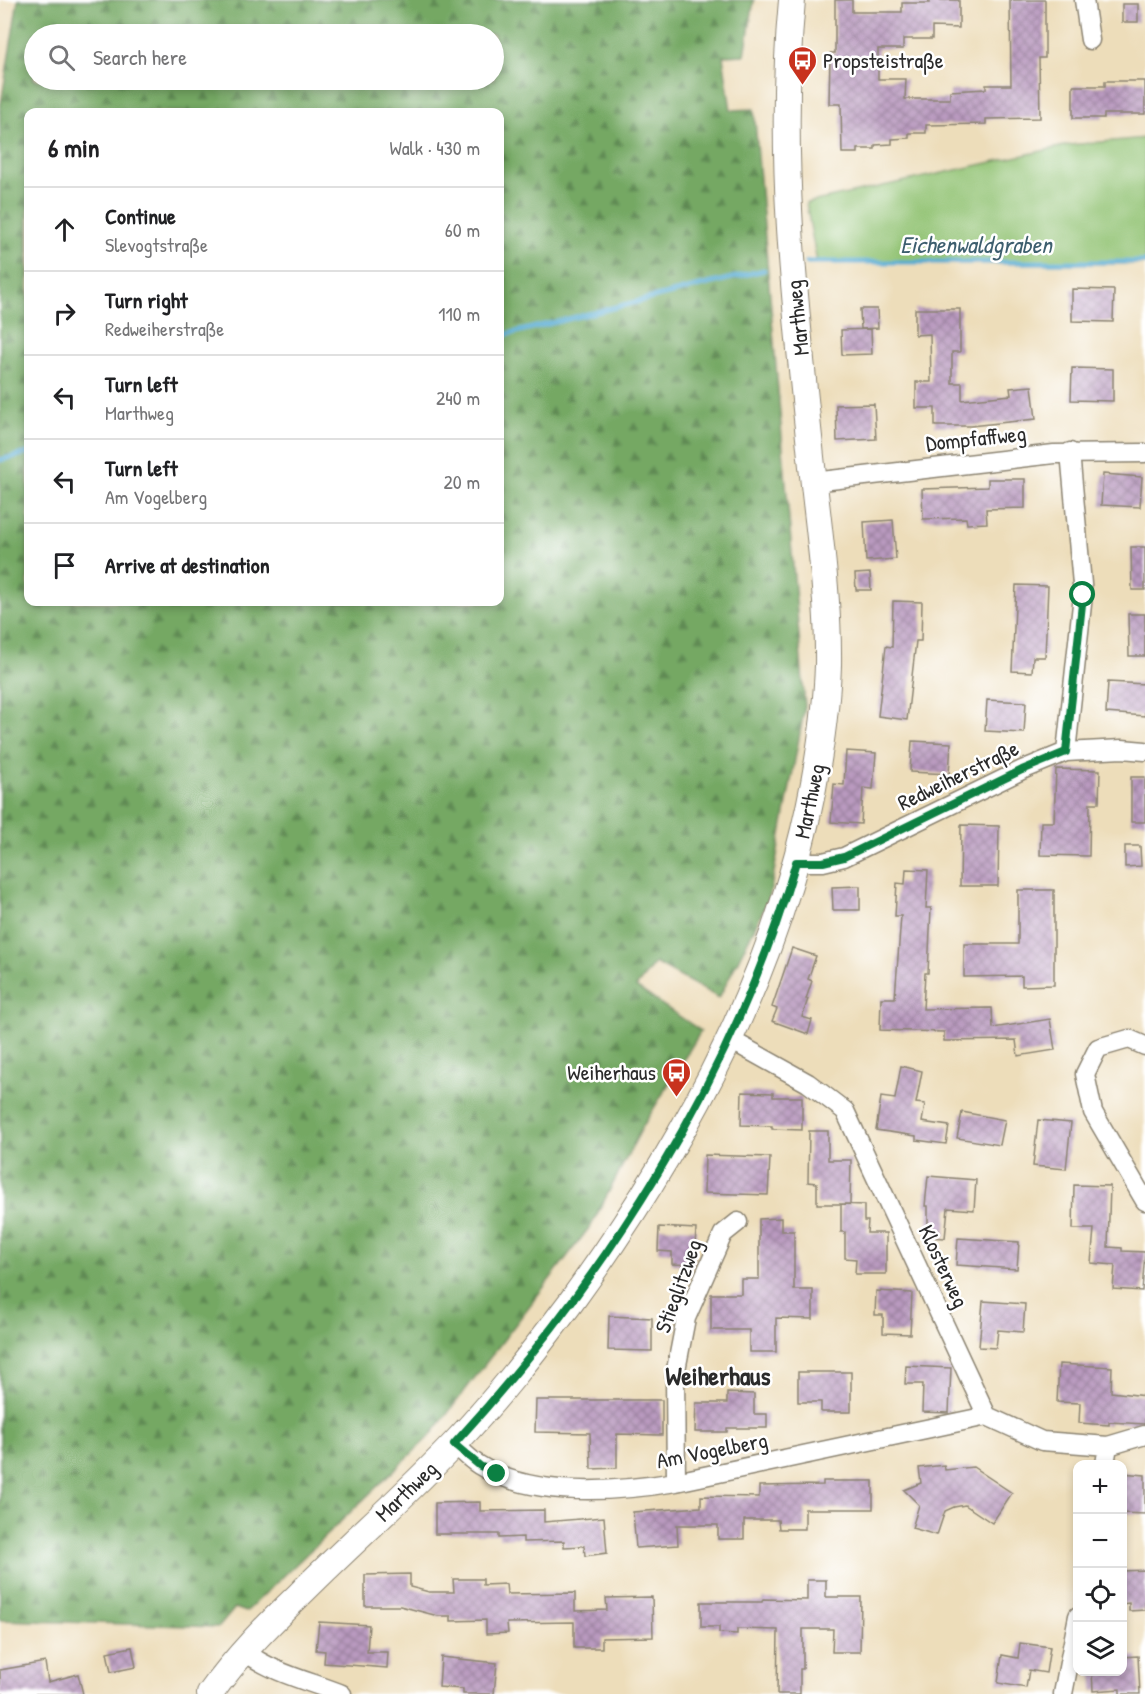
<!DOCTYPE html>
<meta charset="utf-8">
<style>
:root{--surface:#fff;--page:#f6f6f6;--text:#202124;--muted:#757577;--line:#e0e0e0}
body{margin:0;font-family:"Patrick Hand",sans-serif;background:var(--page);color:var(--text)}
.controls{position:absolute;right:18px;bottom:18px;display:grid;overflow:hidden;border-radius:12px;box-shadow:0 3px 9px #0003}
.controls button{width:54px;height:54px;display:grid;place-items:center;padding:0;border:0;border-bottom:2px solid var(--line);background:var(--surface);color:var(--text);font:30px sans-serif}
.stop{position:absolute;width:18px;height:18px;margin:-14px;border:4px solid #0b8043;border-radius:50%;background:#fff}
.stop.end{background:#0b8043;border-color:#fff;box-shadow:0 2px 6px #0008}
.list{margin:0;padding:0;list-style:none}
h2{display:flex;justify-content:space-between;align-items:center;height:78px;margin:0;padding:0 24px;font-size:26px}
h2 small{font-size:20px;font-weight:400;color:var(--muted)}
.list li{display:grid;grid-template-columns:39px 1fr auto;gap:18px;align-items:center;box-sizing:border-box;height:84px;padding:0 24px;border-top:2px solid var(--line)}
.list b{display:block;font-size:22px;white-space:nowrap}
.list p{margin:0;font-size:20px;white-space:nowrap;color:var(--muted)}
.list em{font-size:20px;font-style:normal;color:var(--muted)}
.icon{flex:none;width:33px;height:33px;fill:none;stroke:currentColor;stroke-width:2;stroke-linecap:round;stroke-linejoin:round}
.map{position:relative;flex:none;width:1145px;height:1694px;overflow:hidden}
.search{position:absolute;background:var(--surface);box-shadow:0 3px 9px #0003;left:24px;top:24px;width:480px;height:66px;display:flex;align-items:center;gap:15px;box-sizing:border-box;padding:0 21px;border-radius:33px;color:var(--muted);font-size:22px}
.panel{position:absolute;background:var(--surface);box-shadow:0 3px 9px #0003;left:24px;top:108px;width:480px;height:498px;border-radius:12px}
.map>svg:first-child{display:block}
.grass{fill:#91c272;stroke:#5e764e;stroke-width:1.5}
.forest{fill:url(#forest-firs);stroke:#506a48;stroke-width:1.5;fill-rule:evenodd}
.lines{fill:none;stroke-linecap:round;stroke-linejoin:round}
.stream{stroke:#57abd3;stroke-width:5}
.building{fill:url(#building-cross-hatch)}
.street-casing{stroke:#8c8472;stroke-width:21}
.secondary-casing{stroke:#8c8472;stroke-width:28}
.street{stroke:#fff;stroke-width:18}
.secondary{stroke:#fff;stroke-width:26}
.route{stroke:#0b8043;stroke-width:8}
.labels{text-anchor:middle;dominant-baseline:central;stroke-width:5;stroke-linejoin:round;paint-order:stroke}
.poi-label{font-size:22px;fill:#2b2b2b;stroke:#fff;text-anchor:start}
.street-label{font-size:22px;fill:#2b2b2b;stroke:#fff}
.water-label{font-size:24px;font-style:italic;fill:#3d5e6e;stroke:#fff}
.quarter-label{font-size:26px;font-weight:bold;fill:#2b2b2b;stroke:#fff}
</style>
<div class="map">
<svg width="1145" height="1694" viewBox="0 0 1145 1694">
<defs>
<pattern id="forest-firs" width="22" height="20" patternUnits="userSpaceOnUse" patternTransform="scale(1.5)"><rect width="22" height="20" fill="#74a864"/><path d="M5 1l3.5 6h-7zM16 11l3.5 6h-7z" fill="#5f8953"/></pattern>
<pattern id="building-cross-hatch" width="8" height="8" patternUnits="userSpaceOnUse" patternTransform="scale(1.5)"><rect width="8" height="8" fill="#b99abf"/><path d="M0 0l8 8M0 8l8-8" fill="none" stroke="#977e9b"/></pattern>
</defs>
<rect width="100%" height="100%" fill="#fff"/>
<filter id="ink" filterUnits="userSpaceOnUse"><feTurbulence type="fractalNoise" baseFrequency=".0167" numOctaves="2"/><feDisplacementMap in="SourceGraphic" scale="12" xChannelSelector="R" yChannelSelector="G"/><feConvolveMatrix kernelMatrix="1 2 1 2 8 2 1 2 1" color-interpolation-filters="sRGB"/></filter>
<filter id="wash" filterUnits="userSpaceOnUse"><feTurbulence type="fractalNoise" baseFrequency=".008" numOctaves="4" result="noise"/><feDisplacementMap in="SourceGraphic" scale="24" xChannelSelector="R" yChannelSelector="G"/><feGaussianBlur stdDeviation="1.35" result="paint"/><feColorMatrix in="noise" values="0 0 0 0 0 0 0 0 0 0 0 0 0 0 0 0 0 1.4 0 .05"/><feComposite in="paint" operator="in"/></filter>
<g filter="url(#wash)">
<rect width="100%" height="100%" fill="#edddba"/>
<path class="grass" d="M 1145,138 L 1145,264 L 817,263 L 806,203 L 1069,145 Z"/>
<path class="forest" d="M 18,0 L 754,0 L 745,55 L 723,56 L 731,110 L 754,109 L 805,706 L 769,899 L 719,998 L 655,963 L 636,987 L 701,1031 L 643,1126 L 592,1224 L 431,1435 L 246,1612 L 235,1608 L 219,1627 L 0,1620 L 0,110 ZM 34,34 L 494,34 L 494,80 L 34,80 ZM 28,112 L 500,112 L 500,602 L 28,602 Z"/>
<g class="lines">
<path class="stream" d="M 807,262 L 1145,262
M 500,336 L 764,270
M 0,460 L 28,453"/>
</g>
<g id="blocks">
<path class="building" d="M 835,0 L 852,0 L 852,12 L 902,12 L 902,3 L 929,3 L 929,0 L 959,0 L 959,28 L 932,27 L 932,39 L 903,39 L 903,49 L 878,49 L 878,79 L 906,79 L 905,99 L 950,99 L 950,91 L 986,89 L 986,85 L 1011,85 L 1010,0 L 1045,0 L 1045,58 L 1039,58 L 1040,118 L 986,119 L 986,124 L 926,125 L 926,133 L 909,133 L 909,138 L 892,139 L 892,144 L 875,145 L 875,149 L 858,149 L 858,153 L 842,153 L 841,104 L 829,104 L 830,53 L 835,53 Z
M 1122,4 L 1138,4 L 1138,22 L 1122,22 Z
M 1105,81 L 1145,81 L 1145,114 L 1104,114 L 1104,118 L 1073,118 L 1073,86 L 1105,86 Z
M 1072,289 L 1114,290 L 1113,322 L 1072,321 Z
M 860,309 L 877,309 L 878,328 L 861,329 Z
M 915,309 L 960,309 L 960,352 L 952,352 L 952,383 L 962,383 L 962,400 L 1011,395 L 1010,388 L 1032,386 L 1036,419 L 970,426 L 935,426 L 935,408 L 916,408 L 916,382 L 931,382 L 930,334 L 915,335 Z
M 871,329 L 872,354 L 842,355 L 841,330 Z
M 1072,368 L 1113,369 L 1113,401 L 1071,400 Z
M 874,404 L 876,439 L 837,441 L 836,405 Z
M 1103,474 L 1142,477 L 1140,507 L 1101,505 Z
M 988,479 L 1025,479 L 1025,508 L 986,509 L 987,523 L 967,524 L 966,518 L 923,519 L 922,489 L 988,487 Z
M 893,520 L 896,559 L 866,561 L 864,522 Z
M 1131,547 L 1145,547 L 1145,590 L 1132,590 Z
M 870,573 L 871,590 L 856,590 L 855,574 Z
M 1016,585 L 1048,586 L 1045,657 L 1033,657 L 1032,672 L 1012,671 Z
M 893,601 L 922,602 L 921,641 L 916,641 L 907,720 L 878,716 L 886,646 L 892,647 Z
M 1128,614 L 1145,614 L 1145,656 L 1129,656 Z
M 1108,682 L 1145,684 L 1145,716 L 1106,713 Z
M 987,700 L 1026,702 L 1024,733 L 985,731 Z
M 912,741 L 951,743 L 949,774 L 910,772 Z
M 846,751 L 876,753 L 873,789 L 863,788 L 861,824 L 831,822 L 834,784 L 844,785 Z
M 1056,769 L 1100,770 L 1099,803 L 1090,803 L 1089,856 L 1040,855 L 1041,822 L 1054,822 Z
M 1131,777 L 1145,777 L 1145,822 L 1131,822 Z
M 961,825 L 999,826 L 998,886 L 960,886 Z
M 1125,846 L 1140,846 L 1141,866 L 1125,867 Z
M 906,869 L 928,870 L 926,908 L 931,908 L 928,973 L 925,973 L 923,1009 L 992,1008 L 993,1028 L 1050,1019 L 1055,1050 L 1018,1056 L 1016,1040 L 944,1041 L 944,1032 L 880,1030 L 881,998 L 895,998 L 901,916 L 895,916 L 897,883 L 905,884 Z
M 860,886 L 860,910 L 833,910 L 832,887 Z
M 1018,890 L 1054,890 L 1054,985 L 1022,986 L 1022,976 L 964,977 L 964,944 L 1018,944 Z
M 792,948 L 816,956 L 808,979 L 812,981 L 806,999 L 808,999 L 802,1017 L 812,1020 L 808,1034 L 772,1021 L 777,1009 L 772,1007 Z
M 901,1066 L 922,1071 L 916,1103 L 925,1104 L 922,1122 L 949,1126 L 946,1144 L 916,1140 L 916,1136 L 876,1130 L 881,1097 L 895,1099 Z
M 742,1092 L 773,1093 L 773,1097 L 802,1097 L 802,1130 L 772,1129 L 772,1126 L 741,1125 Z
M 962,1112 L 1005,1120 L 1000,1145 L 957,1138 Z
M 1038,1120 L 1071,1123 L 1066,1169 L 1033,1166 Z
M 809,1131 L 828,1131 L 828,1160 L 851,1160 L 850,1204 L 817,1204 L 817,1183 L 808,1182 Z
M 705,1155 L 770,1157 L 768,1195 L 704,1193 Z
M 928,1176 L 976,1180 L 974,1210 L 948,1208 L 945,1238 L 928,1237 L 928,1206 L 925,1206 Z
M 1074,1185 L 1110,1186 L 1108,1247 L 1122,1248 L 1122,1251 L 1145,1252 L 1142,1291 L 1113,1289 L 1115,1265 L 1091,1263 L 1094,1229 L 1073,1229 Z
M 841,1204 L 864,1205 L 864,1221 L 868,1221 L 867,1233 L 886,1233 L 886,1274 L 855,1274 L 856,1259 L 845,1258 L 845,1232 L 841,1232 Z
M 781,1218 L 781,1231 L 794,1231 L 794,1290 L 813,1290 L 813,1319 L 776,1318 L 776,1352 L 749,1352 L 749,1330 L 711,1330 L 711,1294 L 741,1294 L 741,1279 L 759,1279 L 759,1219 Z
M 659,1227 L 696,1229 L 694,1265 L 672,1264 L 672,1252 L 658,1251 Z
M 958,1238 L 1019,1242 L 1017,1269 L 956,1265 Z
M 876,1291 L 912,1293 L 910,1334 L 883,1333 L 883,1315 L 875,1315 Z
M 983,1301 L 1025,1304 L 1023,1332 L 998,1330 L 996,1348 L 979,1347 Z
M 609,1316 L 652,1318 L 652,1351 L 608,1350 Z
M 1059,1364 L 1112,1367 L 1111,1392 L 1145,1396 L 1145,1424 L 1109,1422 L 1109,1425 L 1079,1423 L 1080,1403 L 1057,1402 Z
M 906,1366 L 951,1368 L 949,1413 L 922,1412 L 923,1384 L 905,1384 Z
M 798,1372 L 851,1372 L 851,1412 L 821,1412 L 821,1402 L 798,1402 Z
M 727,1393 L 754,1394 L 754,1414 L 767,1414 L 767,1428 L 727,1428 L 727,1432 L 695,1432 L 696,1403 L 727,1403 Z
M 536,1400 L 662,1400 L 662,1435 L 617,1434 L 617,1468 L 591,1469 L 590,1433 L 535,1432 Z
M 944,1465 L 945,1470 L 973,1467 L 1012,1493 L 992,1523 L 965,1505 L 954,1507 L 945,1511 L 937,1535 L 912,1528 L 919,1505 L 904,1490 L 921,1483 L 919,1468 Z
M 1122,1473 L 1145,1475 L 1145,1514 L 1122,1513 Z
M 823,1481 L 873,1481 L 873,1509 L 805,1509 L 805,1529 L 779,1529 L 778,1520 L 744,1520 L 744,1539 L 718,1539 L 718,1525 L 677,1525 L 678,1545 L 636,1548 L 633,1512 L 701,1507 L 701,1496 L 759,1497 L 759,1486 L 823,1485 Z
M 480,1502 L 480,1511 L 544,1510 L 544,1522 L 604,1517 L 607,1553 L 585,1556 L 584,1546 L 564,1547 L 564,1541 L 523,1542 L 523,1537 L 499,1538 L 499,1534 L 435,1534 L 435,1503 Z
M 1145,1570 L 1145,1610 L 1129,1611 L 1129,1603 L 1122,1604 L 1122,1571 Z
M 410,1574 L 410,1587 L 429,1592 L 454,1592 L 453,1579 L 483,1579 L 483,1585 L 506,1584 L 507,1594 L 575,1593 L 575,1611 L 607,1610 L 606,1598 L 652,1597 L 653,1637 L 602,1638 L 602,1648 L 574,1648 L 574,1622 L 507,1623 L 508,1633 L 486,1634 L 486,1620 L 451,1621 L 451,1616 L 438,1616 L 400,1606 L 365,1606 L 365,1575 Z
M 807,1580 L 826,1580 L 826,1597 L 861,1597 L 860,1652 L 832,1652 L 833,1629 L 803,1629 L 803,1669 L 800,1669 L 800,1694 L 777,1694 L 778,1630 L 737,1629 L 737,1634 L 719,1633 L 719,1627 L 701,1627 L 701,1602 L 762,1602 L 763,1599 L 807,1600 Z
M 319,1622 L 369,1625 L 367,1652 L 388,1652 L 387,1668 L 324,1663 L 325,1651 L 316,1650 Z
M 1020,1643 L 1050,1647 L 1046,1673 L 1029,1670 L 1026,1688 L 998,1683 L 1002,1655 L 1018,1658 Z
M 132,1647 L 136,1667 L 111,1672 L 107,1652 Z
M 1138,1656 L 1140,1694 L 1120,1694 L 1120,1689 L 1093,1691 L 1092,1671 L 1122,1671 L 1122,1657 Z
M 441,1657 L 497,1663 L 494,1694 L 463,1694 L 463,1689 L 439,1687 Z
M 45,1662 L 48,1682 L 78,1674 L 83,1694 L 0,1694 L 0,1670 Z"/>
</g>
</g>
<g filter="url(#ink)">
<use href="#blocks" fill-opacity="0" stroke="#8c8472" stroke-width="1.5"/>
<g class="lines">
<defs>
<path id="street" d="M 1084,0 L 1090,40
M 813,482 L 1054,454 L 1145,453
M 1066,752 L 1083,595 L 1070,452
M 796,862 L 823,862 L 844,857 L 1022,770 L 1066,752 L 1122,749 L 1145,751
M 729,1039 L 808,1083 L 845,1111 L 987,1416 L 1042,1441 L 1108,1446 L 1145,1435
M 1145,1046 L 1129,1039 L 1098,1048 L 1085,1074 L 1093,1112 L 1145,1201
M 455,1444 C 462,1451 469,1459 479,1465 C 533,1499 616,1492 676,1482 L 987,1416
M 1105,1464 L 1108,1446
M 676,1482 L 675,1375 L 686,1318 L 723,1234 L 738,1222
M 244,1651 C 272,1673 309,1681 342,1694
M 1063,1694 L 1078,1616"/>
<path id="secondary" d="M 210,1694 C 236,1657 267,1626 299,1595 C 351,1543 406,1495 456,1442 C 498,1398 535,1350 571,1302 C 688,1141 786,959 818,760 C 823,729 827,697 828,665 C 829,593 817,519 810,447 C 794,298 778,150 792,0"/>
</defs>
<use href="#street" class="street-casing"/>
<use href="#secondary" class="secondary-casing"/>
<use href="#street" class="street"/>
<use href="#secondary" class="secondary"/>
</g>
</g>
<g class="lines" filter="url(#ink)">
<path class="route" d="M 497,1474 L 480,1466 L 454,1444 C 606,1278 733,1079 796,862 L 823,862 L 844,857 L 1022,770 L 1066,752 L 1083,595"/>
</g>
<defs>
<symbol id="bus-pin" viewBox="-11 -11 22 30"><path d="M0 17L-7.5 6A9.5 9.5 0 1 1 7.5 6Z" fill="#c8321e" stroke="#fff"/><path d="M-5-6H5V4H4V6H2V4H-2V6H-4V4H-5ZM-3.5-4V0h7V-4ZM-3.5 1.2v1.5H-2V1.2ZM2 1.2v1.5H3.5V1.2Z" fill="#fff"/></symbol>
</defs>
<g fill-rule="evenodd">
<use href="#bus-pin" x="786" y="44" width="33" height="45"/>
<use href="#bus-pin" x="660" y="1056" width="33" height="45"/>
</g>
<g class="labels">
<g class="poi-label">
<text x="823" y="60">Propsteistraße</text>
<text x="656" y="1072" text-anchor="end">Weiherhaus</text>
</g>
<g class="street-label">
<text transform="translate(797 318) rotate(-96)">Marthweg</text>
<text transform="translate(976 438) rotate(-6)">Dompfaffweg</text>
<text transform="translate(958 775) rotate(-26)">Redweiherstraße</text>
<text transform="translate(809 801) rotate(-78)">Marthweg</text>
<text transform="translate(944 1266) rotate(65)">Klosterweg</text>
<text transform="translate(678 1286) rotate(-70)">Stieglitzweg</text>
<text transform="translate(712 1450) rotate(-11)">Am Vogelberg</text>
<text transform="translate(406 1491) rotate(-44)">Marthweg</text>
</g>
<g class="water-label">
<text x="976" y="244">Eichenwaldgraben</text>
</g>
<g class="quarter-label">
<text x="718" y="1375">Weiherhaus</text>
</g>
</g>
</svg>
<div class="controls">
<button>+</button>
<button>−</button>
<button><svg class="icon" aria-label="locate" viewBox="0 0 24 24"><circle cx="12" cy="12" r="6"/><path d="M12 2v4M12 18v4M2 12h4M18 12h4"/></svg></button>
<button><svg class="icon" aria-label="layers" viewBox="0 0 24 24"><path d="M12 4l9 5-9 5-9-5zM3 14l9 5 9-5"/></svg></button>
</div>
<div class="stop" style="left:1083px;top:595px"></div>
<div class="stop end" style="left:497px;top:1474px"></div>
<div class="search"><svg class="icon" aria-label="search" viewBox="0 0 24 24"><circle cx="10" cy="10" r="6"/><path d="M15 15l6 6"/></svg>Search here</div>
<section class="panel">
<h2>6 min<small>Walk · 430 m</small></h2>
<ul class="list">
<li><svg class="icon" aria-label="ahead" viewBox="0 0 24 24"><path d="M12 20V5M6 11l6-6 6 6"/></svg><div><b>Continue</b><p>Slevogtstraße</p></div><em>60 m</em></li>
<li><svg class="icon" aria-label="right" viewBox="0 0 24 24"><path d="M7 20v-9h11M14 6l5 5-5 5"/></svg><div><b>Turn right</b><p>Redweiherstraße</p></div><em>110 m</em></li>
<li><svg class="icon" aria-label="left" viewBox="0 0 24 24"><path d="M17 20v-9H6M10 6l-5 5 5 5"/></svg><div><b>Turn left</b><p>Marthweg</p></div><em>240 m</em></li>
<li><svg class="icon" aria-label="left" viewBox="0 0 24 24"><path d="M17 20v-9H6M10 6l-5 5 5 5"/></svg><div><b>Turn left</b><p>Am Vogelberg</p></div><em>20 m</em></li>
<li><svg class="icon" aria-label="arrive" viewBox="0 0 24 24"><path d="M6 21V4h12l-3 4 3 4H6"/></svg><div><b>Arrive at destination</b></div></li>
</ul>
</section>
</div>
